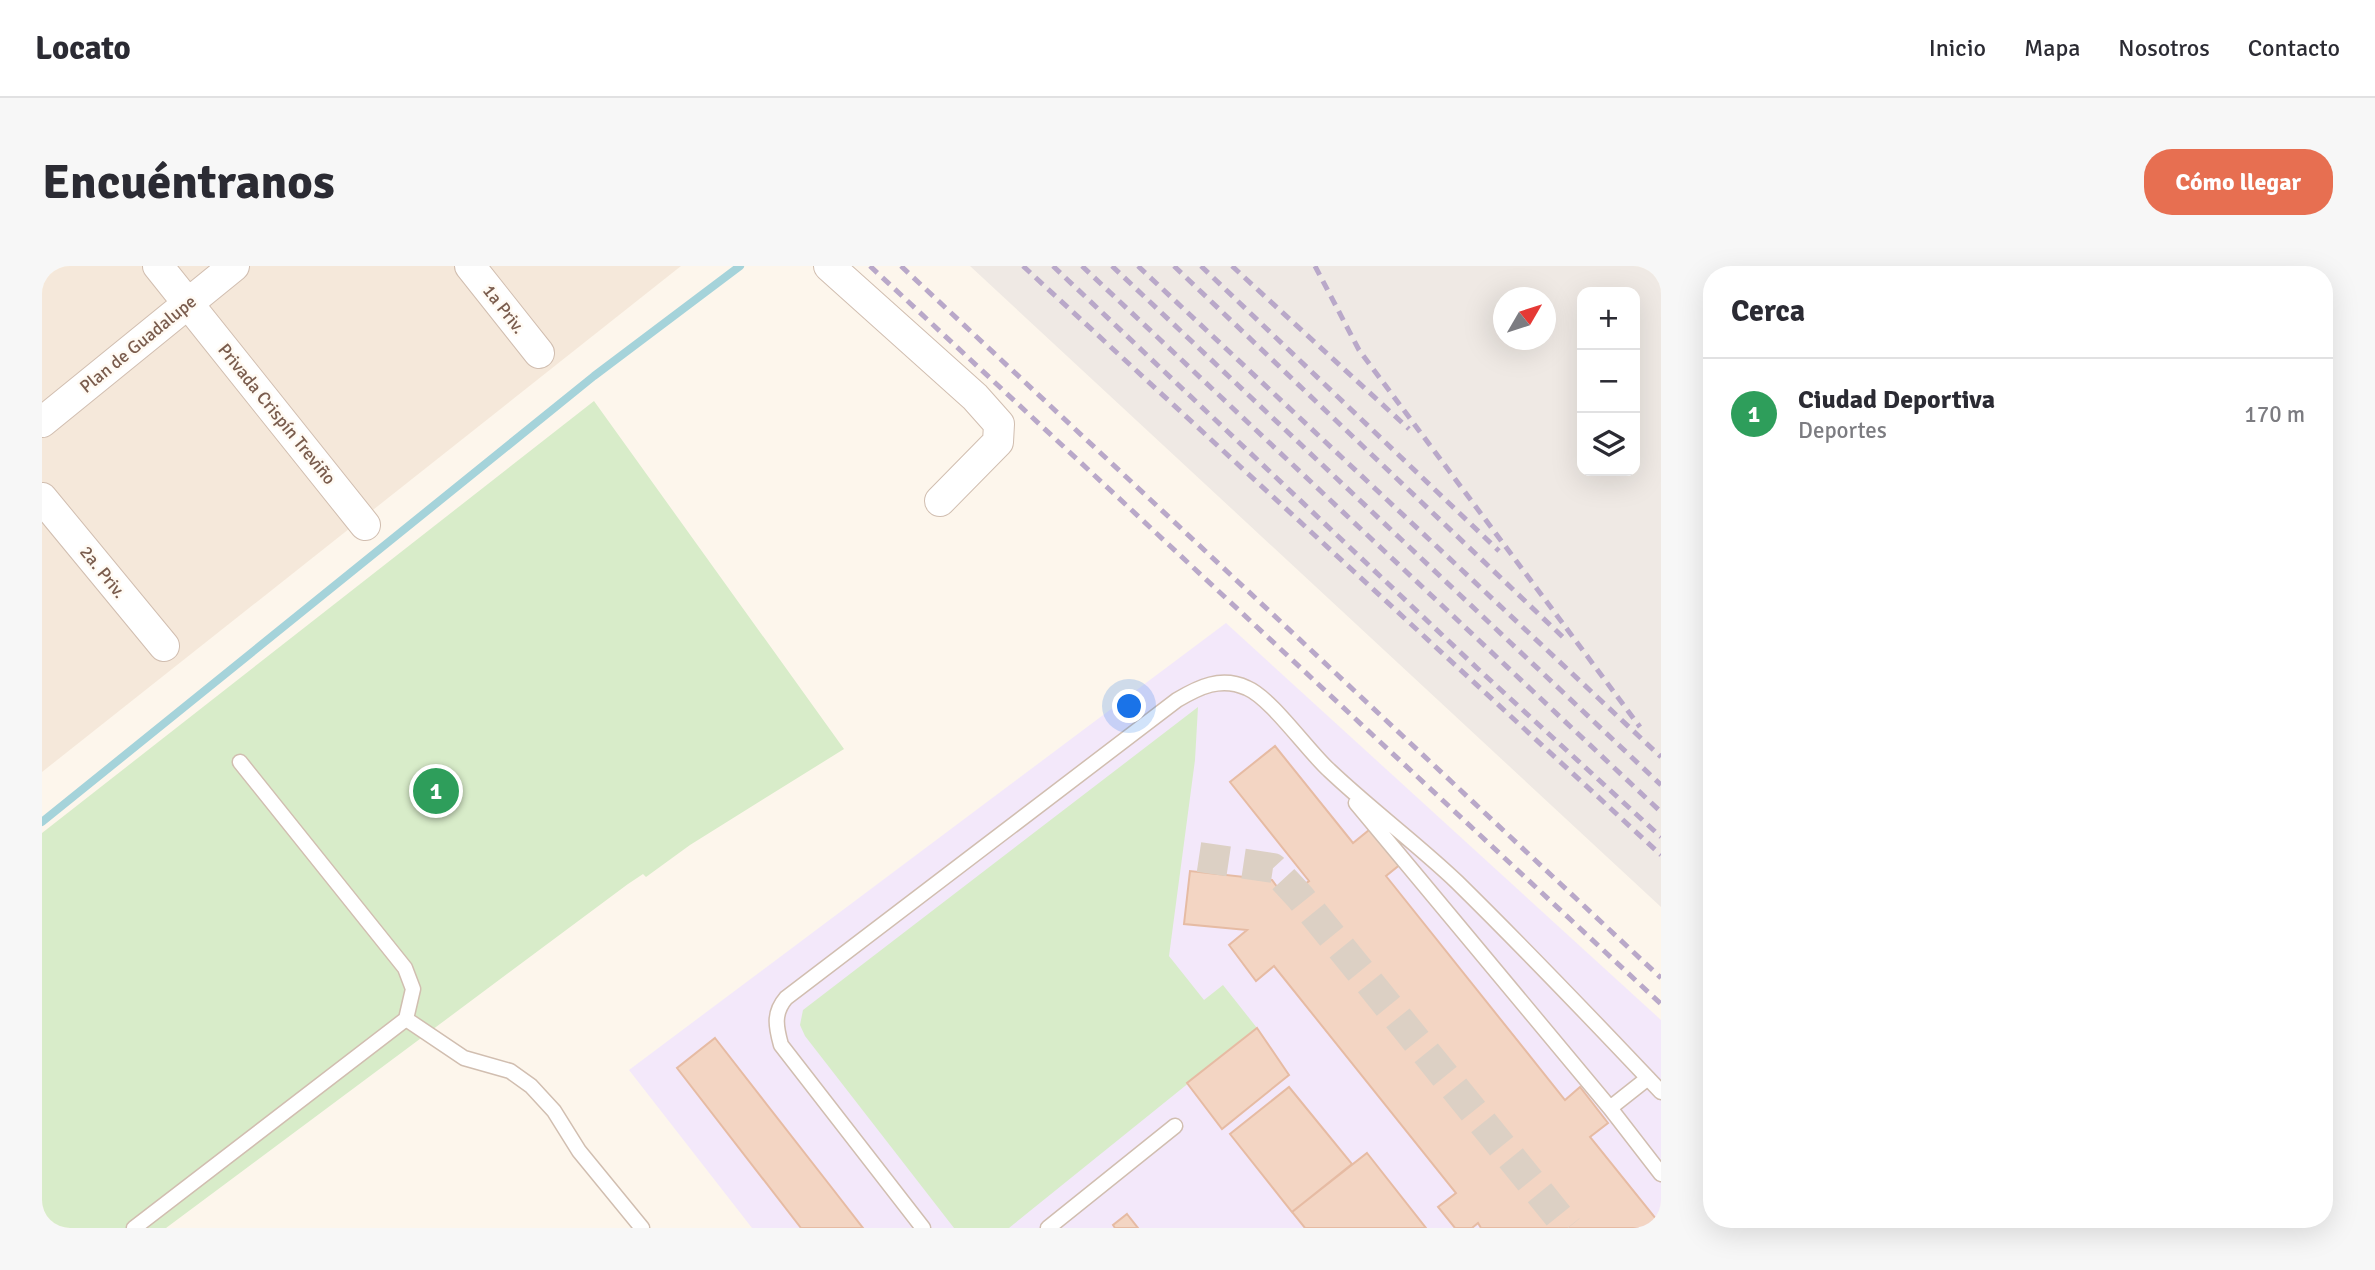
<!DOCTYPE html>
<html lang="es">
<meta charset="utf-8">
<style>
:root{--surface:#fff;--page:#f7f7f7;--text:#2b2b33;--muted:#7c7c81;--line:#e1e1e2;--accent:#e76f51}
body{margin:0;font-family:Signika,sans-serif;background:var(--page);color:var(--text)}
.controls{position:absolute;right:21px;top:21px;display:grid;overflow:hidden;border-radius:14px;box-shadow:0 7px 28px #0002}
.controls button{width:63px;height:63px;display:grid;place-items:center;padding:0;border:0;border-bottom:2px solid var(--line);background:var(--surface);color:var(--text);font:35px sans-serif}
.compass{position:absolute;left:1451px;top:21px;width:63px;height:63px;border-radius:50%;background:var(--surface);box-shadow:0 7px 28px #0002;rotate:51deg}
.you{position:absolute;left:1088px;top:441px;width:24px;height:24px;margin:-18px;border:5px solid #fff;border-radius:50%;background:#1a73e8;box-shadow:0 0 0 10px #1a73e833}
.badge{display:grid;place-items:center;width:46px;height:46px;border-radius:50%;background:var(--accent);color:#fff;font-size:23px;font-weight:700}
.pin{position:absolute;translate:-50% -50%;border:4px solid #fff;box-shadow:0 2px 7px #0006}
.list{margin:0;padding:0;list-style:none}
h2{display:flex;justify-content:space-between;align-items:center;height:91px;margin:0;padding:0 28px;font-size:30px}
h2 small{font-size:23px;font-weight:400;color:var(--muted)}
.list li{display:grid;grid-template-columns:46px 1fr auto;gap:21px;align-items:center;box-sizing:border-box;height:112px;padding:0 28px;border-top:2px solid var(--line)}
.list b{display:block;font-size:26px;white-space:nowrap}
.list p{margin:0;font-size:23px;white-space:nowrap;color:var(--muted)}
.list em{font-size:23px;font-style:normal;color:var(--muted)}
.icon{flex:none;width:38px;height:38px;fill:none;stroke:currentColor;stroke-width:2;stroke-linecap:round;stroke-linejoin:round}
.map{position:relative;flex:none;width:1619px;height:962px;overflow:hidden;border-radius:28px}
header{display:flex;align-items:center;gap:42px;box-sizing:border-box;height:98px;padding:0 35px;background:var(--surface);border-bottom:2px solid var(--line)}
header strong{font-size:33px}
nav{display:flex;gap:38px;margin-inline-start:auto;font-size:24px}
.intro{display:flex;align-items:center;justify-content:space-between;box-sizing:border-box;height:168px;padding:0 42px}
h1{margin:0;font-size:49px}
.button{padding:18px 32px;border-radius:28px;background:var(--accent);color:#fff;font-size:24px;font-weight:700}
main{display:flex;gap:42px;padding:0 42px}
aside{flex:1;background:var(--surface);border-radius:28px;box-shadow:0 7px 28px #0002}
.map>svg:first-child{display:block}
.residential{fill:#f5e8da}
.industrial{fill:#efe9e4;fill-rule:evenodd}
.education{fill:#f3e8fa}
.green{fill:#d8ecc9}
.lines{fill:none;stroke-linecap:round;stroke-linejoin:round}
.stream{stroke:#a5d3da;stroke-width:8}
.building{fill:#f3d5c3;stroke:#e6bba3;stroke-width:2}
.street-tunnel{stroke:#dcd0c4;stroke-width:30;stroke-dasharray:30 15;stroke-linecap:butt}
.lane-casing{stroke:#d1beb0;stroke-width:17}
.street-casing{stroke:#d1beb0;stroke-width:32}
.lane{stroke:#fff;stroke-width:14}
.street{stroke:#fff;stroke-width:30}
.rail{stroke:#b9a8c9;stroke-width:5;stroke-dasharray:10 7;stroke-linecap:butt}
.labels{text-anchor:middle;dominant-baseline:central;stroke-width:5;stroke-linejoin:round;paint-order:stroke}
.street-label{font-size:18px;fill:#7a5c4d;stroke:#fffaf3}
</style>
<header>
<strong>Locato</strong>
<nav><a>Inicio</a><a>Mapa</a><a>Nosotros</a><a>Contacto</a></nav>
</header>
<div class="intro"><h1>Encuéntranos</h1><a class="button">Cómo llegar</a></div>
<main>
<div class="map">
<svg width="1619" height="962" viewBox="0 0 1619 962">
<rect width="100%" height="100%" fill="#fdf6ec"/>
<path class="residential" d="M 0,0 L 639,0 L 0,506 Z"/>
<path class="industrial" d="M 928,0 L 1619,0 L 1619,641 ZM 1540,26 L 1593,26 L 1593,205 L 1540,205 ZM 1462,32 L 1504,32 L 1504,74 L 1462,74 Z"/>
<path class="education" d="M 1184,357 L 1619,754 L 1619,962 L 710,962 L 587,804 Z"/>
<path class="green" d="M 552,135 L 802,483 L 648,579 L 604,611 L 601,608 L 586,618 L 124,962 L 0,962 L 0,567 Z
M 1156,441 L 1153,494 L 1127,690 L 1162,734 L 1181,719 L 1215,762 L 967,962 L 912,962 L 763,770 L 758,759 L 761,744 Z"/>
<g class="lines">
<path class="stream" d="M 0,556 L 552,110 L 698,0"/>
</g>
<path class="building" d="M 1233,480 L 1311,577 L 1332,560 L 1360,597 L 1344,610 L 1523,834 L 1538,821 L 1566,857 L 1548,871 L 1619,959 L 1619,962 L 1439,962 L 1436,957 L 1430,962 L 1413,962 L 1396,941 L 1414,927 L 1232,700 L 1214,715 L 1187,679 L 1205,664 L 1142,658 L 1148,605 L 1230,614 L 1244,633 L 1267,615 L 1188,516 Z
M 1215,762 L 1247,809 L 1180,863 L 1145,817 Z
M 673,772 L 790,922 L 821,962 L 759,962 L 635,802 Z
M 1247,821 L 1310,898 L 1250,946 L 1188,868 Z
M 1325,887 L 1384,962 L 1263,962 L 1250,946 Z
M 1085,948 L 1096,962 L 1073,962 L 1071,959 Z"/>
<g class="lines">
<path class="street-tunnel" d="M 1157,591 L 1231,602 L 1258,631 L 1526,962"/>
<defs>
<path id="lane" d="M 1314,537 L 1568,842 L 1619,908
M 364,753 L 422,792 L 468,805 L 489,820 L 512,845 L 537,885 L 600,962
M 1568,842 L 1606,812
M 92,962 L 364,753 L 371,723 L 363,702 L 198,496
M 881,962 L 739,779 C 734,761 731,747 744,732 L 1135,434 C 1157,421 1179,410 1205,422 C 1229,432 1265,484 1287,504 C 1328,543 1374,577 1415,616 C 1484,684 1552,755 1619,826
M 1006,962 L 1133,860"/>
<path id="street" d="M 116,0 L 323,259
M 428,0 L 497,87
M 787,0 L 933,131 L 957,158 L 956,176 L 898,235
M 0,156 L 192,0
M 0,232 L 122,380"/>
</defs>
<use href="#lane" class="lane-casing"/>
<use href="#street" class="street-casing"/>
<use href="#lane" class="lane"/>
<use href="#street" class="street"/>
<path class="rail" d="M 828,0 L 1619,738
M 859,0 L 1619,712
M 981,0 L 1619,589
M 1011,0 L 1435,402 L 1619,571
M 1040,0 L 1619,546
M 1070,0 L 1619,519
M 1096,0 L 1619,491
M 1132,0 L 1525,375
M 1159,0 L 1457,285
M 1190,0 L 1367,163
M 1273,0 L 1317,84 L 1598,461"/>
</g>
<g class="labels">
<g class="street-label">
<text transform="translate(462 43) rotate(52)">1a Priv.</text>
<text transform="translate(96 78) rotate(-39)">Plan de Guadalupe</text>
<text transform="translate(235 148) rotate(51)">Privada Crispín Treviño</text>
<text transform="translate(61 306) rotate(51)">2a. Priv.</text>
</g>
</g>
</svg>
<div class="controls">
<button>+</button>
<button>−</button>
<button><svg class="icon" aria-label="layers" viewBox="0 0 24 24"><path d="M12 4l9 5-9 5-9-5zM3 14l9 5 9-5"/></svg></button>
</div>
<svg class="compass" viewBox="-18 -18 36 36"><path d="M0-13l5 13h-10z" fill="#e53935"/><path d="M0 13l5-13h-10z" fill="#7c7c81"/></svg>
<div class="you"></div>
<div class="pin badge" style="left:394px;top:525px;background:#2e9e5b">1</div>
</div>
<aside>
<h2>Cerca<small></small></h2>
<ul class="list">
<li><span class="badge" style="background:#2e9e5b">1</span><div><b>Ciudad Deportiva</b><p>Deportes</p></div><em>170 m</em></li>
</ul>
</aside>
</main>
